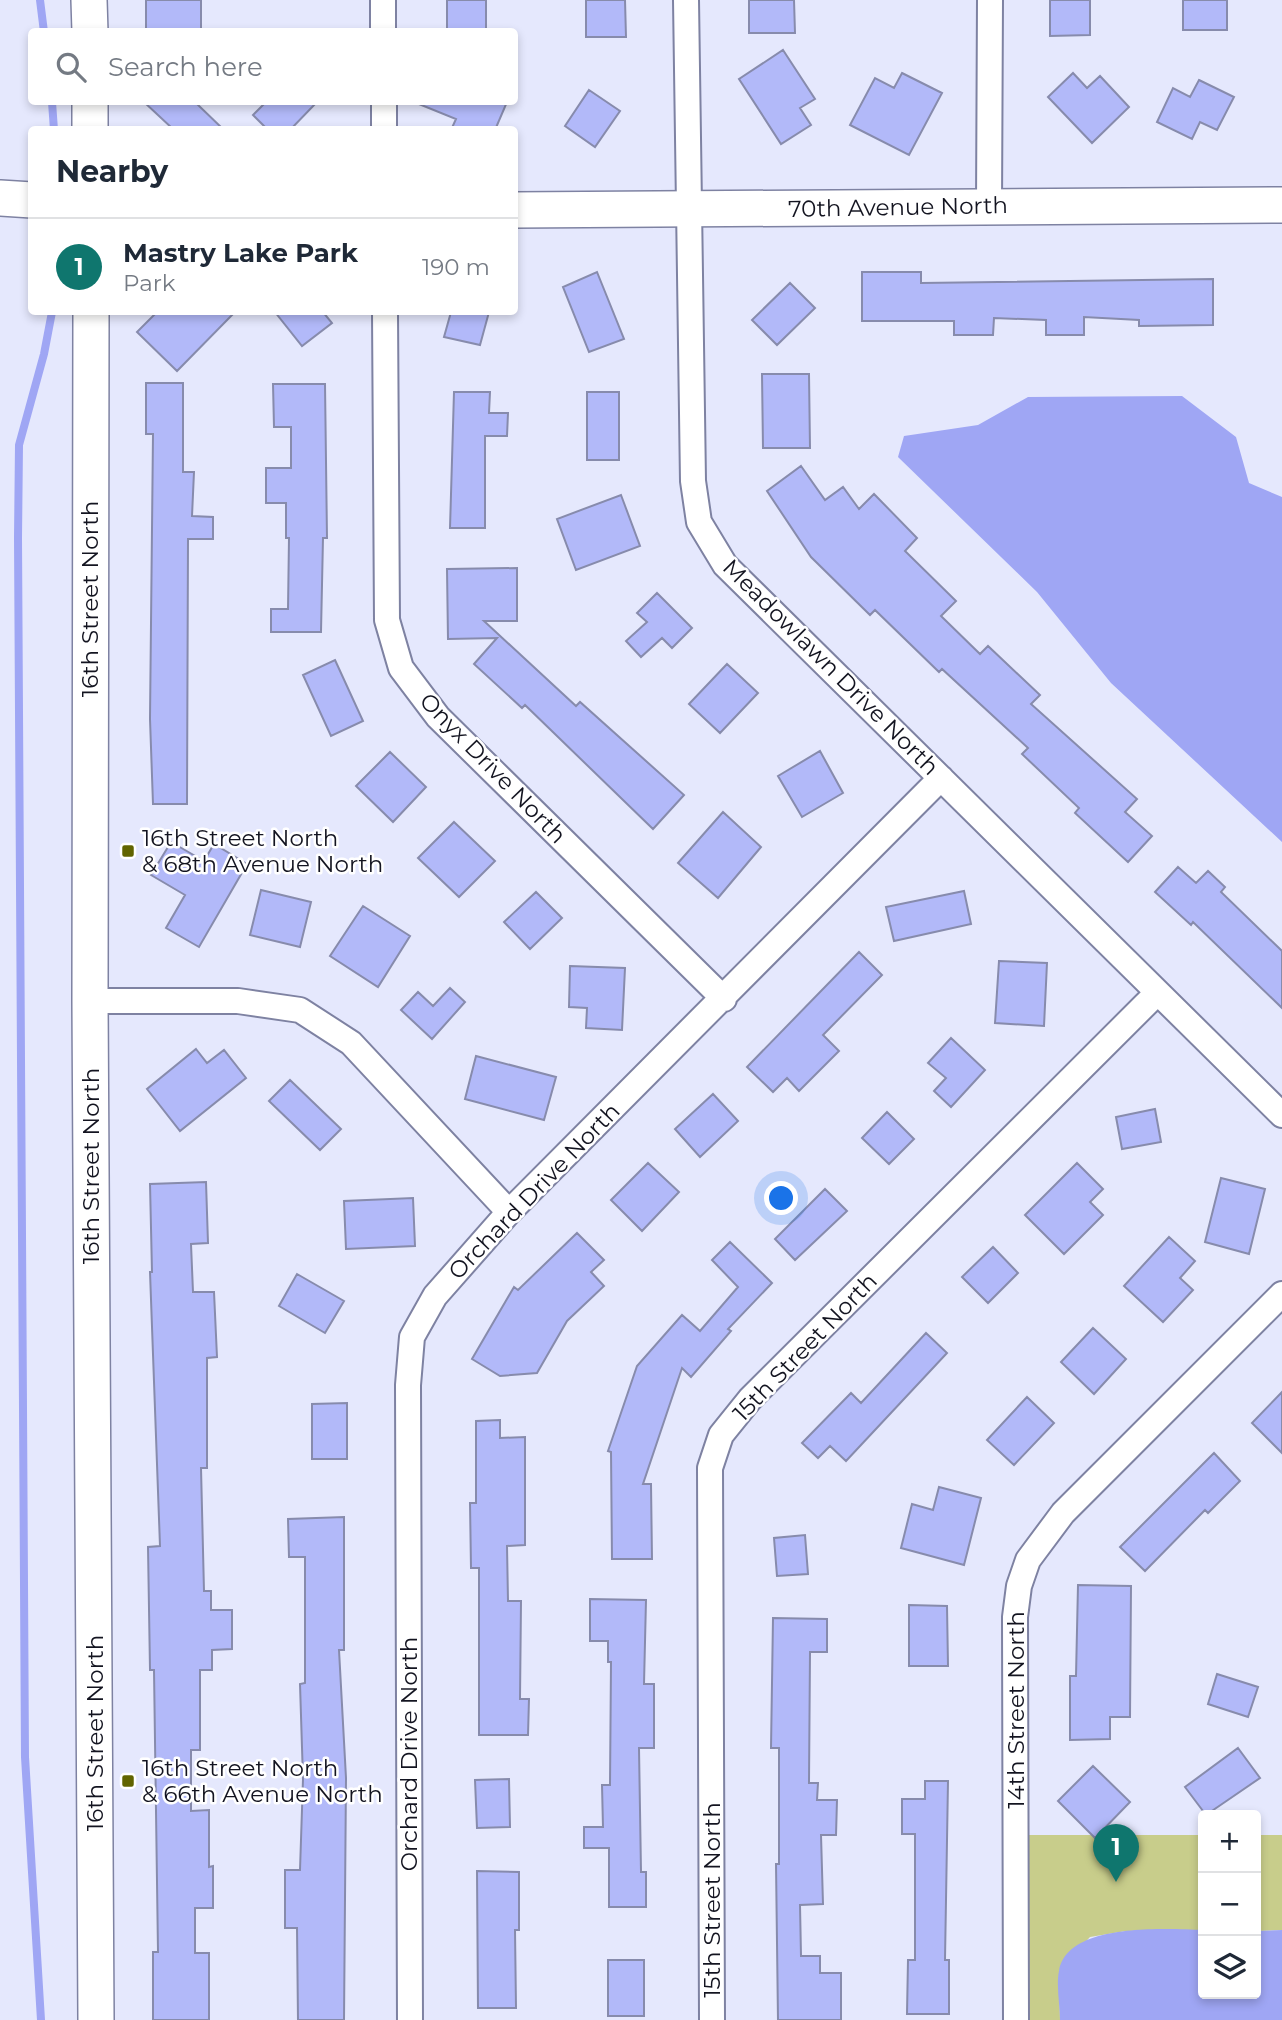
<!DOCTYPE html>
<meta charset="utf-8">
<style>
:root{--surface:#fff;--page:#f6f6f7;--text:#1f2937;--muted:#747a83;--line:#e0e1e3;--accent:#0f766e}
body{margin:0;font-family:Montserrat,sans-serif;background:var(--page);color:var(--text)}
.controls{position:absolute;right:21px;bottom:21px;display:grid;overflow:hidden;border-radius:7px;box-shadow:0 4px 10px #0003}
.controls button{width:63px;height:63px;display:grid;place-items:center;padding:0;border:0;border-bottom:2px solid var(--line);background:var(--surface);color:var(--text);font:35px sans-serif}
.you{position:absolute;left:782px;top:1199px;width:24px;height:24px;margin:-18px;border:5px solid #fff;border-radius:50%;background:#1a73e8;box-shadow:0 0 0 10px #1a73e833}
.badge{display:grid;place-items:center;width:46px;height:46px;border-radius:50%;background:var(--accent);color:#fff;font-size:23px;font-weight:700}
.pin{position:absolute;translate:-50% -58px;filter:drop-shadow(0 2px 4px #0008)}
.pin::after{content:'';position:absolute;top:37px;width:24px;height:21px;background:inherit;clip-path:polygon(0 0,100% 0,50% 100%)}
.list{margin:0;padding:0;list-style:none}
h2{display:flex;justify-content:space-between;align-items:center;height:91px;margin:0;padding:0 28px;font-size:30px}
h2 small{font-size:23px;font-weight:400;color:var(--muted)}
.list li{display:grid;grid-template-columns:46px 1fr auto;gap:21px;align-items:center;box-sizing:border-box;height:98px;padding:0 28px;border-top:2px solid var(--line)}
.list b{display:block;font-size:26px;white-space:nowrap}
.list p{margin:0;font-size:23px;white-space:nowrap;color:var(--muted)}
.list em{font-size:23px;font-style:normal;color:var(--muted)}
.icon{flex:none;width:38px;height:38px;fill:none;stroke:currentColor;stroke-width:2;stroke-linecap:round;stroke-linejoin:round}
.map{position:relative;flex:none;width:1282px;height:2020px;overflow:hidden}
.search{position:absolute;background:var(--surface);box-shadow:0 4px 10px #0003;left:28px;top:28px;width:490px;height:77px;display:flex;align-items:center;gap:18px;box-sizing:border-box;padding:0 24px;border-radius:7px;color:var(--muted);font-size:26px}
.panel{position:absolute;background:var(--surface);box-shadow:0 4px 10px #0003;left:28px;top:126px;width:490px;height:189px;border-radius:7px}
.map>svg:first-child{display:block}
.green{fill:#c8cd8b}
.water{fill:#9fa6f4}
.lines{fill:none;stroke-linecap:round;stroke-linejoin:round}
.stream{stroke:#9fa6f4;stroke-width:8}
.building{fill:#b2b9f9;stroke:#878bac;stroke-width:2}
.street-casing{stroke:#7e82a2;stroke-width:28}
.secondary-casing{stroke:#7e82a2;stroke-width:38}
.street{stroke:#fff;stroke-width:24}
.secondary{stroke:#fff;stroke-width:35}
.poi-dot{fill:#616400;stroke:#fff;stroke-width:2.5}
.labels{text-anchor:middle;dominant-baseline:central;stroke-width:5;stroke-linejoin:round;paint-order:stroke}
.street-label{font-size:23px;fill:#131420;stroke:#fff}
.poi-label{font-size:23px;fill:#131420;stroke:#fff;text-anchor:start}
</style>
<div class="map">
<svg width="1282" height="2020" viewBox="0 0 1282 2020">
<rect width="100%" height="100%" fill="#e5e8fd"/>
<path class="green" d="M 1029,1835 L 1203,1835 L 1203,1930 L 1126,1931 L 1090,1937 L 1059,1971 L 1060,2020 L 1029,2020 Z
M 1256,1835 L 1282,1835 L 1282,1930 L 1256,1931 Z"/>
<path class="water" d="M 1182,396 L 1236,437 L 1249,483 L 1282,497 L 1282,842 L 1111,683 L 1037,592 L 898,457 L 904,436 L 978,425 L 1028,397 Z
M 1203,1930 L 1203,1994 L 1256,1994 L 1256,1931 L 1282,1930 L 1282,2020 L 1060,2020 C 1060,2005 1056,1986 1059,1971 C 1067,1922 1166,1929 1203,1930 Z"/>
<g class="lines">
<path class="stream" d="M 40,0 L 44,32
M 52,102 L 54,130
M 41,2020 L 25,1757 L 18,538 L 19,445 L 44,354 L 52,312"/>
</g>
<path class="building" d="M 146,0 L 201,0 L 201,32 L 146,32 Z
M 447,0 L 486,0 L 486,32 L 447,32 Z
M 586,0 L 625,0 L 626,37 L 586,37 Z
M 749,0 L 794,0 L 795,33 L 749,33 Z
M 1050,0 L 1090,0 L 1090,35 L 1050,36 Z
M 1183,0 L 1227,0 L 1227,30 L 1183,30 Z
M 783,50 L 815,99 L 800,108 L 811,125 L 781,144 L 739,79 Z
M 902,73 L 942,93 L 909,155 L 850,125 L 875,78 L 894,88 Z
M 1073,73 L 1087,88 L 1100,76 L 1129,107 L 1092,143 L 1048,97 Z
M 1199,80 L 1234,97 L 1217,130 L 1200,122 L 1192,139 L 1157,122 L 1173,88 L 1190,97 Z
M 589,90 L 620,111 L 595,147 L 565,126 Z
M 144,102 L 195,102 L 224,130 L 174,130 Z
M 266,102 L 317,102 L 290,130 L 268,130 L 253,115 Z
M 414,102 L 507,102 L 495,130 L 451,130 L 456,119 Z
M 597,272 L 624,339 L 589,352 L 563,287 Z
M 862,272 L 921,272 L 921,283 L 1213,279 L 1213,325 L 1139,326 L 1139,320 L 1084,317 L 1084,335 L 1046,335 L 1046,320 L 994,318 L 993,335 L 954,335 L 954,321 L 862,321 Z
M 790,283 L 815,308 L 777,345 L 752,320 Z
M 157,312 L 235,312 L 177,371 L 137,332 Z
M 275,312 L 323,312 L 332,323 L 302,346 Z
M 451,312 L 489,312 L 480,345 L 444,337 Z
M 762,374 L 809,374 L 810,448 L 763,448 Z
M 146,383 L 183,383 L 183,472 L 194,472 L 192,516 L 213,517 L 213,539 L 188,539 L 187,804 L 153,804 L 150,719 L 153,434 L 146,434 Z
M 273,384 L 325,384 L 327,538 L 323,538 L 321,632 L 271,632 L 271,609 L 288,609 L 289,538 L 286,538 L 286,503 L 266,503 L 266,468 L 291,468 L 291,427 L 274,427 Z
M 454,392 L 490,392 L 489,413 L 508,413 L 507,436 L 485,436 L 485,528 L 450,528 Z
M 587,392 L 619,392 L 619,460 L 587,460 Z
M 801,466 L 825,500 L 843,487 L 859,509 L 874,494 L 917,538 L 905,551 L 956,601 L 941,616 L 980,654 L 988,646 L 1040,695 L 1031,704 L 1137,799 L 1125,812 L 1152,836 L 1128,862 L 1075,813 L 1079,808 L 1022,754 L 1028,748 L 942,669 L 939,672 L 875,610 L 870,615 L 811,557 L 767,491 Z
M 621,495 L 640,546 L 576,570 L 557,519 Z
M 517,568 L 517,621 L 484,621 L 576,706 L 580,702 L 684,795 L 653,829 L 525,705 L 522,708 L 474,664 L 497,638 L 448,639 L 447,569 Z
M 657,593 L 692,628 L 672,648 L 662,638 L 641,657 L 626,641 L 647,622 L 637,613 Z
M 335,660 L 363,721 L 331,736 L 303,675 Z
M 727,664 L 758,693 L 720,733 L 689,704 Z
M 820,751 L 843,793 L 802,817 L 778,776 Z
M 390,752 L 426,787 L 393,822 L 356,786 Z
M 723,812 L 761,847 L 718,898 L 678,863 Z
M 454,822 L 495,861 L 459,897 L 418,858 Z
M 171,842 L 204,861 L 214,844 L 247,864 L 199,947 L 166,928 L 185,895 L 151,875 Z
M 1178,867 L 1196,883 L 1208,871 L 1225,887 L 1221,892 L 1282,951 L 1282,1008 L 1193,922 L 1191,925 L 1155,892 Z
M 261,890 L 311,902 L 300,947 L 250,935 Z
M 964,891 L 971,924 L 894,941 L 886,907 Z
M 536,892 L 562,918 L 530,949 L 504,922 Z
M 363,906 L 410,936 L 378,987 L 330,956 Z
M 859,952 L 882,975 L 823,1035 L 839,1051 L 799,1091 L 787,1078 L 773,1092 L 747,1067 Z
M 999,961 L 1047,963 L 1044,1026 L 995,1023 Z
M 570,966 L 625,968 L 622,1030 L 586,1028 L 587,1008 L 569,1007 Z
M 450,988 L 465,1002 L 432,1039 L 401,1010 L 418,992 L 433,1006 Z
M 951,1038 L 985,1070 L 951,1107 L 934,1091 L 946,1078 L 928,1063 Z
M 196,1049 L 207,1063 L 224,1050 L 246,1078 L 180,1131 L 147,1089 Z
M 476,1056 L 556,1077 L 544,1120 L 465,1099 Z
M 290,1080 L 341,1129 L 320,1150 L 269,1101 Z
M 713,1094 L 738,1121 L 700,1157 L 675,1129 Z
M 1155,1109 L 1161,1142 L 1122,1149 L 1116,1117 Z
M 887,1112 L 914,1139 L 889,1164 L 862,1138 Z
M 648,1163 L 679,1192 L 642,1231 L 611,1200 Z
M 1077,1163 L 1103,1189 L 1090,1202 L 1103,1215 L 1064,1254 L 1025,1215 Z
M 1221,1178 L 1265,1189 L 1249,1254 L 1205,1242 Z
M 206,1182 L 208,1243 L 191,1244 L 193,1292 L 214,1292 L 217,1357 L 207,1358 L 207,1468 L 201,1468 L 204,1591 L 211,1591 L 211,1610 L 232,1610 L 232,1649 L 212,1650 L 212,1670 L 200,1670 L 200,1750 L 191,1750 L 191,1811 L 209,1810 L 209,1867 L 213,1866 L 213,1908 L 195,1908 L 195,1953 L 209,1953 L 209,2020 L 153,2020 L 153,1952 L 158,1952 L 154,1670 L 150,1670 L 148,1547 L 160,1546 L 150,1272 L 152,1272 L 150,1184 Z
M 825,1189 L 847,1211 L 795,1260 L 775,1239 Z
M 413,1198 L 415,1246 L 346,1249 L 344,1201 Z
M 577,1233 L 604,1260 L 591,1272 L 604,1286 L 567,1321 L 537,1373 L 500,1376 L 472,1359 L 514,1287 L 518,1290 Z
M 1169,1237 L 1195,1261 L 1180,1278 L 1193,1290 L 1163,1322 L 1124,1286 Z
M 730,1242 L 772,1283 L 728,1329 L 731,1331 L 691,1377 L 682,1368 L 643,1484 L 651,1484 L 652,1559 L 612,1559 L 611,1452 L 608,1451 L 637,1366 L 682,1315 L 700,1331 L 738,1287 L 712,1260 Z
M 993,1247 L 1018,1273 L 988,1303 L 962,1277 Z
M 297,1274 L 344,1301 L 325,1333 L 279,1306 Z
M 1093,1328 L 1126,1359 L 1094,1394 L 1061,1362 Z
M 926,1333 L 947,1353 L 846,1461 L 830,1446 L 818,1458 L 802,1443 L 851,1393 L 861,1403 Z
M 1282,1392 L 1282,1453 L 1252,1423 Z
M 1027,1397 L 1054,1423 L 1014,1465 L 987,1440 Z
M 347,1403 L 347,1459 L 312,1459 L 312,1404 Z
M 500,1420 L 500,1438 L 525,1437 L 525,1545 L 507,1546 L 508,1601 L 521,1601 L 520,1699 L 529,1699 L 528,1735 L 479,1735 L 479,1568 L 471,1568 L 470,1503 L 476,1503 L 476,1421 Z
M 1214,1453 L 1240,1481 L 1208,1513 L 1205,1510 L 1145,1571 L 1120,1547 Z
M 939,1487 L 981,1498 L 964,1565 L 901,1548 L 912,1504 L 933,1510 Z
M 344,1517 L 344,1650 L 339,1650 L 346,1778 L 344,2020 L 298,2020 L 297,1928 L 285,1928 L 285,1870 L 300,1870 L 303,1779 L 300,1684 L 305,1683 L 305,1557 L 289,1557 L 288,1519 Z
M 805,1535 L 808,1574 L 777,1576 L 774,1538 Z
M 1078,1585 L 1131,1586 L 1130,1717 L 1110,1717 L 1110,1739 L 1070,1740 L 1070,1676 L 1076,1676 Z
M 590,1599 L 646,1600 L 644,1684 L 654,1684 L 654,1748 L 639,1748 L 641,1872 L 646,1872 L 646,1907 L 609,1907 L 609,1848 L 584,1848 L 584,1827 L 603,1827 L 602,1785 L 610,1785 L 611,1662 L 608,1662 L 608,1641 L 590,1641 Z
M 909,1605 L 947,1606 L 948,1666 L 909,1666 Z
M 773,1618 L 827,1619 L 827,1652 L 810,1652 L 809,1783 L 818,1783 L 817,1800 L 837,1800 L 836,1835 L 821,1835 L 823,1904 L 800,1905 L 801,1956 L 820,1956 L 820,1973 L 841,1973 L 841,2020 L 778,2020 L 776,1864 L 779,1864 L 779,1748 L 771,1748 Z
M 1217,1674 L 1258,1687 L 1248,1717 L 1208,1704 Z
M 1238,1748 L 1260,1778 L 1206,1815 L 1185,1787 Z
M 1093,1766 L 1130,1802 L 1095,1838 L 1058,1801 Z
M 509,1779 L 510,1827 L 477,1828 L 475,1780 Z
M 925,1781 L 948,1781 L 945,1960 L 949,1960 L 949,2014 L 907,2014 L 908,1960 L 915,1960 L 915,1834 L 902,1834 L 902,1799 L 925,1799 Z
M 477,1871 L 519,1872 L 519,1930 L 515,1930 L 516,2008 L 478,2008 Z
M 608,1960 L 644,1960 L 644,2016 L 608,2016 Z"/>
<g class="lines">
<defs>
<path id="street" d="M 383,0 L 383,32
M 686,0 L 693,481 L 699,522 L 725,565 L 1282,1115
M 384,102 L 384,130
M 989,206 L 990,0
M 385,312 L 387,620 L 401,668 L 438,717 L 724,999
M 90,1001 L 238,1001 L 300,1010 L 351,1043 L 509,1212
M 410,2020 L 408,1385 L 412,1337 L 435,1296 L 509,1212 L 941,778
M 712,2020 L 710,1468 L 721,1435 L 750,1399 L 1156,994
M 1016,2020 L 1015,1617 L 1019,1586 L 1028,1560 L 1063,1513 L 1282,1294"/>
<path id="secondary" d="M 89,0 L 90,32
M 90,102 L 90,130
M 0,198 L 32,200
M 514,210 L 1282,205
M 91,312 L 90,1001 L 96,2020"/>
</defs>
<use href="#street" class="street-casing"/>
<use href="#secondary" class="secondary-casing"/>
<use href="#street" class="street"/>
<use href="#secondary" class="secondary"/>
</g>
<g class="poi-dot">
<rect x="121" y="844" width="14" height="14" rx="3.5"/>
<rect x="121" y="1774" width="14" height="14" rx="3.5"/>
</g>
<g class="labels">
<g class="street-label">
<text transform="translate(898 207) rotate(-1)">70th Avenue North</text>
<text transform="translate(90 599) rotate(-90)">16th Street North</text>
<text transform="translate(831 667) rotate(45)">Meadowlawn Drive North</text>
<text transform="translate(493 768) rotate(46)">Onyx Drive North</text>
<text transform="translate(91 1166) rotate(-90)">16th Street North</text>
<text transform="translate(534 1191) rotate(-46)">Orchard Drive North</text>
<text transform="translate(805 1347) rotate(-46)">15th Street North</text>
<text transform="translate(1016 1710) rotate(-90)">14th Street North</text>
<text transform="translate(95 1733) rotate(-90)">16th Street North</text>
<text transform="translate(409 1754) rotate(-90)">Orchard Drive North</text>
<text transform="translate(712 1900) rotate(-90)">15th Street North</text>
</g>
<g class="poi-label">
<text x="142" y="838">16th Street North<tspan x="142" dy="26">&amp; 68th Avenue North</tspan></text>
<text x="142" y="1768">16th Street North<tspan x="142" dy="26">&amp; 66th Avenue North</tspan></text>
</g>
</g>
</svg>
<div class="controls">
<button>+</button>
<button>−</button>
<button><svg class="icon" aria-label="layers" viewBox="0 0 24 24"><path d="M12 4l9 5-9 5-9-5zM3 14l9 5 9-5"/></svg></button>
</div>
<div class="you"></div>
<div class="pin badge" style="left:1116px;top:1882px">1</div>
<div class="search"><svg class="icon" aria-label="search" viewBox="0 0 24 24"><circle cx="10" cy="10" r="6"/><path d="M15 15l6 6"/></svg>Search here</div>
<section class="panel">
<h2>Nearby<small></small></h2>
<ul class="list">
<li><span class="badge">1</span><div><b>Mastry Lake Park</b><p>Park</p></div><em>190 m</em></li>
</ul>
</section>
</div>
